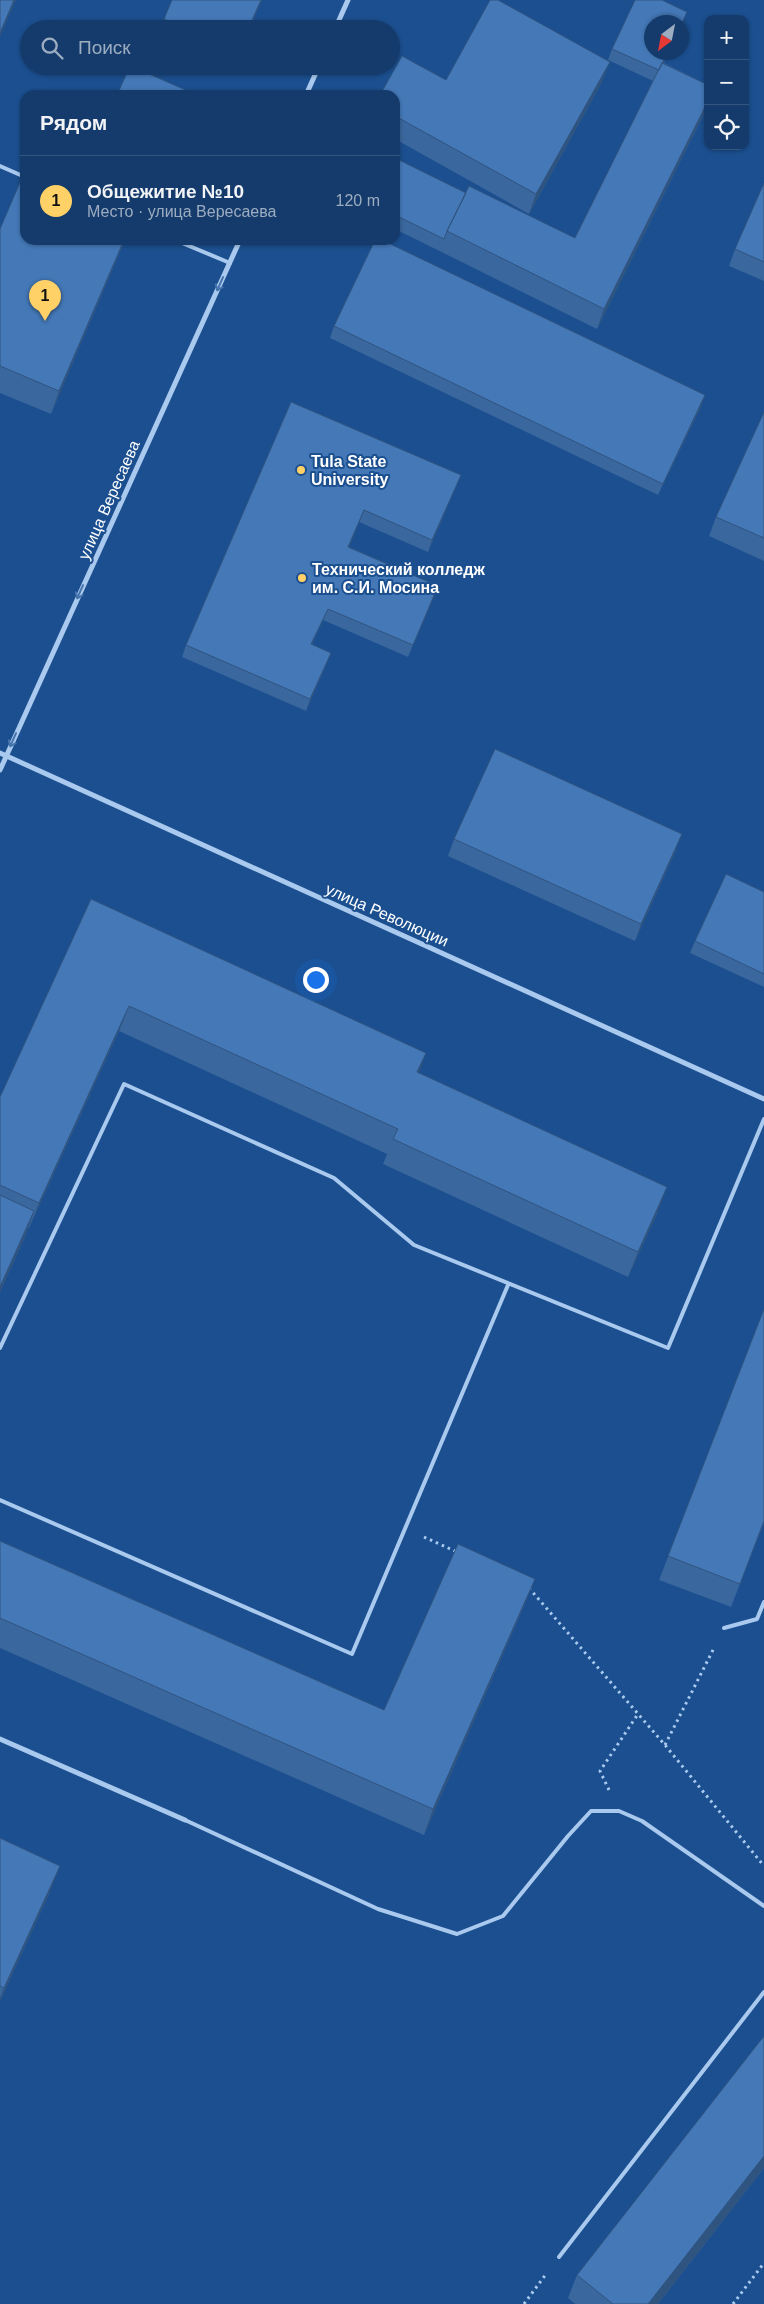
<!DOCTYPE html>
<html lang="ru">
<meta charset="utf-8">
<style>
:root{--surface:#143b6b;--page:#214673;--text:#f1f3f6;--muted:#9dadc1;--line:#33557e;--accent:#ffd166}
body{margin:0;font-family:Arial,sans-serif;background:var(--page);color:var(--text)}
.controls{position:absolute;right:15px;top:15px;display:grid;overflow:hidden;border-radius:10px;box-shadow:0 1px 4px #0004}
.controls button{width:45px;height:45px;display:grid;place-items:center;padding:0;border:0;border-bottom:1px solid var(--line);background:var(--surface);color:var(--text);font:25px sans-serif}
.compass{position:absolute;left:644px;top:15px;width:45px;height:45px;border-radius:50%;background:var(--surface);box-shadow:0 1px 4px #0004;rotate:212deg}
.you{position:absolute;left:315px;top:979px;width:18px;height:18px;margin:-12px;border:4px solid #fff;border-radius:50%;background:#1a73e8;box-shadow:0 0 0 8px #1a73e833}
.badge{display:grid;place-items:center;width:32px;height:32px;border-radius:50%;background:var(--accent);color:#111;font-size:16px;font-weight:700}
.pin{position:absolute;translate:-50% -41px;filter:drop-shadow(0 1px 2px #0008)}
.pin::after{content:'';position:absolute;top:26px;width:18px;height:15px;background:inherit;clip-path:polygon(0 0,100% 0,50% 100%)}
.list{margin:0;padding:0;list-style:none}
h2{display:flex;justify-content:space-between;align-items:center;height:65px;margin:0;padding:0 20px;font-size:21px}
h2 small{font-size:16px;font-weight:400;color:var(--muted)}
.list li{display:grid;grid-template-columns:32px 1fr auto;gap:15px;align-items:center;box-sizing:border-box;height:90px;padding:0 20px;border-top:1px solid var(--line)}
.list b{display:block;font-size:19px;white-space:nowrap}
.list p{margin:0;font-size:16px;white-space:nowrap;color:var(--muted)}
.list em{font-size:16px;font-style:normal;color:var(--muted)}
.icon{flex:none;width:28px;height:28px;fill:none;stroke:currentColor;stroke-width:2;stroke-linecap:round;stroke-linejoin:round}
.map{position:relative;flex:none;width:764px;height:2304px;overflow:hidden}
.search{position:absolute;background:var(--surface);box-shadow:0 1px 4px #0004;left:20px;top:20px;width:380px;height:55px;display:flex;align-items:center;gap:12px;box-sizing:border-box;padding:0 18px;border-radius:28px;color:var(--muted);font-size:19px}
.panel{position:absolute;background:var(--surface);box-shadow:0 1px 4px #0004;left:20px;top:90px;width:380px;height:155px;border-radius:15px}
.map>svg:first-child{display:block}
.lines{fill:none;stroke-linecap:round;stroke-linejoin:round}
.path{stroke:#a9c9ee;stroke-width:3;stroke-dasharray:2.5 4;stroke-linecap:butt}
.service{stroke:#a9c9ee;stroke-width:4}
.minor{stroke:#a9c9ee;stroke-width:5}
.wall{fill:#3a679d}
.shaded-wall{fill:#305480}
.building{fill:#4478b7;stroke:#305480}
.oneway{stroke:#4674ac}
.poi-dot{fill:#ffd166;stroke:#1b4f8f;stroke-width:2}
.labels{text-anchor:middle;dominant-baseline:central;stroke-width:4;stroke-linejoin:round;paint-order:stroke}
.poi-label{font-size:16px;font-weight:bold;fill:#fff;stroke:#1b4f8f;text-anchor:start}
.street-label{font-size:16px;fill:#fff;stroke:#1b4f8f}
</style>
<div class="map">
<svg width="764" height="2304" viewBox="0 0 764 2304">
<rect width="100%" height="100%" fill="#1b4f8f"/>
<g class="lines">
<path class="path" d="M 424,1537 L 457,1552
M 529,1588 L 665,1745 L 764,1866
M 665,1745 L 714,1648
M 609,1790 L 600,1771 L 638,1714
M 524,2304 L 546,2274
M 733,2304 L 764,2263"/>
<path class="service" d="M 0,166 L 25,177
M 175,240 L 230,263
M 0,1348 L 124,1084 L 334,1178 L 414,1245 L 668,1348 L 764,1119
M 0,1500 L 352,1654 L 508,1285
M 724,1628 L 757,1619 L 764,1602
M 185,1820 L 378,1909 L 457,1934 L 503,1916 L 568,1836 L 591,1811 L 619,1811 L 642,1821 L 764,1906
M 559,2257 L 764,1992"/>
<path class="minor" d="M 335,29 L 348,0
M 306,95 L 319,66
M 0,753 L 764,1099
M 0,770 L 240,240
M 0,1739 L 185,1820"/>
</g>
<path class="wall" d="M 172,0 L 262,0 L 249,29 L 160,29 Z
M 612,49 L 652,52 L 669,52 L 664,63 L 708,85 L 708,106 L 597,329 L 395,229 L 395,158 L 466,193 L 575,238 L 653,81 L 608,60 Z
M 218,66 L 233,66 L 230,72 Z
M 446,80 L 602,82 L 529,214 L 395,139 L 395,95 Z
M 764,183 L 764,281 L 729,266 L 735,249 Z
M 0,229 L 25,240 L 125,240 L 51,414 L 0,393 Z
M 334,326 L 701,407 L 658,495 L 330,338 Z
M 291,402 L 461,475 L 456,487 L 428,552 L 359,522 L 349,547 L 438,586 L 408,657 L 323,620 L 312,644 L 326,665 L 306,711 L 182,657 L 186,645 Z
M 764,412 L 764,561 L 709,536 L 716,517 Z
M 454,839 L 676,850 L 635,941 L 448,856 Z
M 764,892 L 764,987 L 690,953 L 695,941 Z
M 91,899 L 419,1073 L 658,1212 L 628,1277 L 383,1164 L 387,1154 L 119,1031 L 29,1228 L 28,1228 L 25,1237 L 0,1292 L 0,1097 Z
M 764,1309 L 764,1523 L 731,1607 L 659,1580 Z
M 0,1541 L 384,1710 L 525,1604 L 424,1835 L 0,1648 Z
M 0,1838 L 50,1892 L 0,2001 Z
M 764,2036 L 764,2168 L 658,2304 L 575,2304 L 568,2298 L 577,2275 Z"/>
<path class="shaded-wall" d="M 14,0 L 16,0 L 0,37 L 0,33 Z
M 261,0 L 262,0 L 249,29 L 248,29 Z
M 668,52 L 669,52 L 655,82 L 659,70 Z
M 610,62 L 602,82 L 529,214 L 536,194 Z
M 708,101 L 708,106 L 597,329 L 604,309 Z
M 124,240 L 125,240 L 121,249 L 51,414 L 59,391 Z
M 705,395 L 701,407 L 658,495 L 663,484 Z
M 461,475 L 456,487 L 428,552 L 432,540 Z
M 364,510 L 359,522 L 344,559 L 348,547 Z
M 438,586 L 434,598 L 408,657 L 413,645 Z
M 328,609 L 323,620 L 307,655 L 311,644 Z
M 331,653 L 326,665 L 306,711 L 310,699 Z
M 682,834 L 676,850 L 635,941 L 641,924 Z
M 129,1006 L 119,1031 L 29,1228 L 39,1203 Z
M 426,1053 L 417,1079 L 417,1072 Z
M 667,1187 L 658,1212 L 628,1277 L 638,1252 Z
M 34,1211 L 25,1237 L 0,1292 L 0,1287 Z
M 764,1521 L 764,1523 L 731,1607 L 740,1584 Z
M 535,1579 L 525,1604 L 424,1835 L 433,1809 Z
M 60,1866 L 50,1892 L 0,2001 L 0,1998 L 4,1988 Z
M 764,2156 L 764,2168 L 658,2304 L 648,2304 Z"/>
<path class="building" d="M 0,0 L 14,0 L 0,33 Z
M 172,0 L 261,0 L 248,29 L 186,29 L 164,19 Z
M 490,0 L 498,0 L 610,62 L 536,194 L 395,116 L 395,95 L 380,95 L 402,56 L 446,80 Z
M 635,0 L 662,0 L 687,12 L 682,23 L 652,22 L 652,52 L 668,52 L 659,70 L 612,49 Z
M 662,63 L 708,85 L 708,101 L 604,309 L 447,231 L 469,186 L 575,238 Z
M 130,66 L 131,66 L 197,95 L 117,95 Z
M 395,158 L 466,193 L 447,231 L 444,239 L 395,215 Z
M 21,180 L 25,181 L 25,240 L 124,240 L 59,391 L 0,366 L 0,229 Z
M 764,183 L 764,262 L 735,249 Z
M 375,240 L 382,240 L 705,395 L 663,484 L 334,326 Z
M 291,402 L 461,475 L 432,540 L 364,510 L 348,547 L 438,586 L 413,645 L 328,609 L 311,644 L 331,653 L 310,699 L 186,645 Z
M 764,412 L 764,538 L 716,517 Z
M 495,749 L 682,834 L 641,924 L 454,839 Z
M 726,874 L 764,892 L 764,974 L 695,941 Z
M 91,899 L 426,1053 L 417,1072 L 667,1187 L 638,1252 L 393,1139 L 398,1129 L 129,1006 L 39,1203 L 0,1185 L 0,1097 Z
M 0,1195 L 34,1211 L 0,1287 Z
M 764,1309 L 764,1521 L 740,1584 L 668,1556 Z
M 0,1541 L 384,1710 L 458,1544 L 535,1579 L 433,1809 L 0,1618 Z
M 0,1838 L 60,1866 L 4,1988 L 0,1986 Z
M 764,2036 L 764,2156 L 648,2304 L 613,2304 L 577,2275 Z"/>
<defs><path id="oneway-shaft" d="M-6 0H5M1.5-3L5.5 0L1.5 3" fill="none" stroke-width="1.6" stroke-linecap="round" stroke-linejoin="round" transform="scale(1.25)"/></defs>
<g class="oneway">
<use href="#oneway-shaft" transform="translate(220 284) rotate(114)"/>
<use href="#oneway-shaft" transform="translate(80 592) rotate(114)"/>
<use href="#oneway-shaft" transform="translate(13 740) rotate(114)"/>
</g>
<g class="poi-dot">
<circle cx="301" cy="470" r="5"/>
<circle cx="302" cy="578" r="5"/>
</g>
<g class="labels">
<g class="poi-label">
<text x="311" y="461">Tula State<tspan x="311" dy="18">University</tspan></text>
<text x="312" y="569">Технический колледж<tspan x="312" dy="18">им. С.И. Мосина</tspan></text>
</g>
<g class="street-label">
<text transform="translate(109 500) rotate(-66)">улица Вересаева</text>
<text transform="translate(387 915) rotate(24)">улица Революции</text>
</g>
</g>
</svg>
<div class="controls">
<button>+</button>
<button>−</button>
<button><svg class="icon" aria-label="locate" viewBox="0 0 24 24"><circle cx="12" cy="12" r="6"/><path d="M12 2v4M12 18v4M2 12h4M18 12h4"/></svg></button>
</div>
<svg class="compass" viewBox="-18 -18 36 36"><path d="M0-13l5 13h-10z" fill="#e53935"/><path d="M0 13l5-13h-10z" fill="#9dadc1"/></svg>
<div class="you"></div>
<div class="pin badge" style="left:45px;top:321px">1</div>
<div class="search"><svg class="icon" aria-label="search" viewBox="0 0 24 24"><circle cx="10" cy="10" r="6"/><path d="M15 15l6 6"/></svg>Поиск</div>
<section class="panel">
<h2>Рядом<small></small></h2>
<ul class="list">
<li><span class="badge">1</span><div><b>Общежитие №10</b><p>Место · улица Вересаева</p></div><em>120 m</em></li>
</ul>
</section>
</div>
